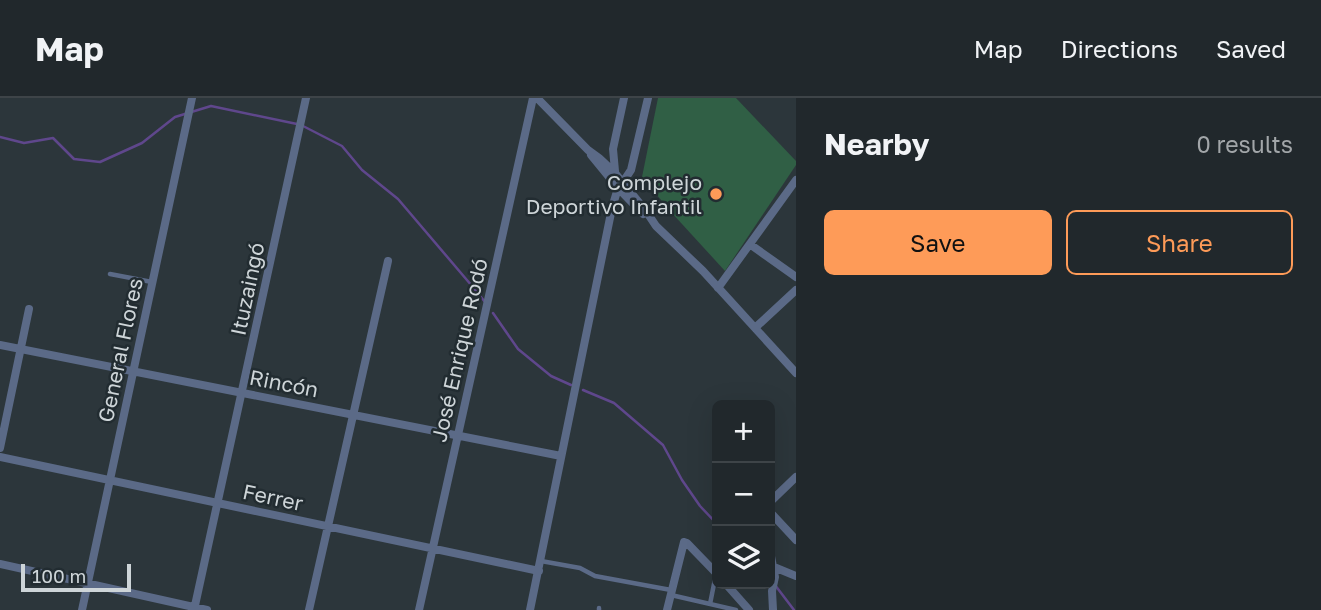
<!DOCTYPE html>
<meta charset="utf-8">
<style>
:root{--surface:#21282c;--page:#2d3438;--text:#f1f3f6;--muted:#a2a6a9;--line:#3e4448;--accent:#fe9b58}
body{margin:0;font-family:"Golos Text",sans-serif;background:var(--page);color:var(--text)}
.controls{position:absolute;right:21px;bottom:21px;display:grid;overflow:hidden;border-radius:10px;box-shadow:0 7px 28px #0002}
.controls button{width:63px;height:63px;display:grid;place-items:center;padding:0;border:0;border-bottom:2px solid var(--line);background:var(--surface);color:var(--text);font:35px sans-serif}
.scale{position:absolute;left:21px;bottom:18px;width:110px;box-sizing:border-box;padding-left:7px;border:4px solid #ced5d8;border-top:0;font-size:19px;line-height:24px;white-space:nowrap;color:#ced5d8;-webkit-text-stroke:5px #222c31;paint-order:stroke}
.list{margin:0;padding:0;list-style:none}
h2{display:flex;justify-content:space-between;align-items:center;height:91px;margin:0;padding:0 28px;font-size:30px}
h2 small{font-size:23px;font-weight:400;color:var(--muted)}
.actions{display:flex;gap:14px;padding:21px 28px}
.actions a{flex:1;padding:16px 0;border:2px solid var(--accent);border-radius:10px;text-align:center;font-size:24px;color:var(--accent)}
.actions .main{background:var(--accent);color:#111}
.icon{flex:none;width:38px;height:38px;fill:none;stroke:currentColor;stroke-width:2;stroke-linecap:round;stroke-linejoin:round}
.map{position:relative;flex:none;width:796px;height:512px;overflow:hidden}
header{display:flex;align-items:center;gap:42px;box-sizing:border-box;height:98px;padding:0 35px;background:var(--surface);border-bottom:2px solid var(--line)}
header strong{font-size:33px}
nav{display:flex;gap:38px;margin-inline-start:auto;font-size:24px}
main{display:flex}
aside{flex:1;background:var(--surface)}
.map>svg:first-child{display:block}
.green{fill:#305f45}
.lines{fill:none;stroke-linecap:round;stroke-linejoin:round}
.stream{stroke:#5f478c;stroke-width:2.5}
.lane{stroke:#5b6a87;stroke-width:4.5}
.street{stroke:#5b6a87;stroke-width:8}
.poi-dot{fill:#fe9b58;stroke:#222c31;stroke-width:2.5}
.labels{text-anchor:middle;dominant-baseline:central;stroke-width:5;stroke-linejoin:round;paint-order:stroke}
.poi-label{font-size:21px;fill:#ced5d8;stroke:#222c31;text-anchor:end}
.street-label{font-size:21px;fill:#ced5d8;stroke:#222c31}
</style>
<header>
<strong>Map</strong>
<nav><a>Map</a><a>Directions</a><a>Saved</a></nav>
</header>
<main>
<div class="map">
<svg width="796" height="512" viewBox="0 0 796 512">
<rect width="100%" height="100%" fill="#2c363b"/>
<path class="green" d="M 658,0 L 736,0 L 796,63 L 796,67 L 725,173 L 671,114 L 642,79 Z"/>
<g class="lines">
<path class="stream" d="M 303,28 L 342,48 L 362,72 L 398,101 L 472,188 L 485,204
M 0,39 L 24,45 L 53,40 L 74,61 L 100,64 L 142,45 L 175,19 L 211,8 L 297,26
M 493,215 L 518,251 L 551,278 L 571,287
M 583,292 L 614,305 L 663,347 L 682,382 L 700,408 L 717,426
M 775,487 L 794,512"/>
<path class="lane" d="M 110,176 L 152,184
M 541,463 L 580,470 L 595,478 L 671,492
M 671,497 L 736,512
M 710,506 L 716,476
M 599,512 L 599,510"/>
<path class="street" d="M 537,0 L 588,52 L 599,60 L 615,75 L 646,113 L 656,128 L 703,173 L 796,275
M 591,57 L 618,90 L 643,116
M 615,73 L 613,51 L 624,0
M 751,147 L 796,179
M 718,190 L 796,82
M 756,229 L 796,192
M 0,247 L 561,358
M 0,350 L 29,211
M 0,359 L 539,473
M 770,404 L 796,379
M 770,414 L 796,442
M 770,453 L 775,479 L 772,493 L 773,512
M 0,466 L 207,512
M 774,469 L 796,478
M 726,486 L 749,512
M 82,512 L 192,0
M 194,512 L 306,0
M 309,512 L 388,163
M 419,512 L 533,0
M 530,512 L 612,110 L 618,90 L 623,84 L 631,72 L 648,0
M 667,512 L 684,444 L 687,445 L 717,476"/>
</g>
<circle class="poi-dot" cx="716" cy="96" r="7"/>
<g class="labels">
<g class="poi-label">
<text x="702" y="84">Complejo<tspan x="702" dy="24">Deportivo Infantil</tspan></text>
</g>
<g class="street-label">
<text transform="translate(247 191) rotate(-78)">Ituzaingó</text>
<text transform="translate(120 252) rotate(-78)">General Flores</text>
<text transform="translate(459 252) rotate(-77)">José Enrique Rodó</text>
<text transform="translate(284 285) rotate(11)">Rincón</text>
<text transform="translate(273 399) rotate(12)">Ferrer</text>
</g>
</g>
</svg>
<div class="controls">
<button>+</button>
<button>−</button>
<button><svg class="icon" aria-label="layers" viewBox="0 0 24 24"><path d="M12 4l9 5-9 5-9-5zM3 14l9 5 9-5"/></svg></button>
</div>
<div class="scale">100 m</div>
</div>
<aside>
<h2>Nearby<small>0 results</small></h2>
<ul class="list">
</ul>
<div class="actions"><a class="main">Save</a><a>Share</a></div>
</aside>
</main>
